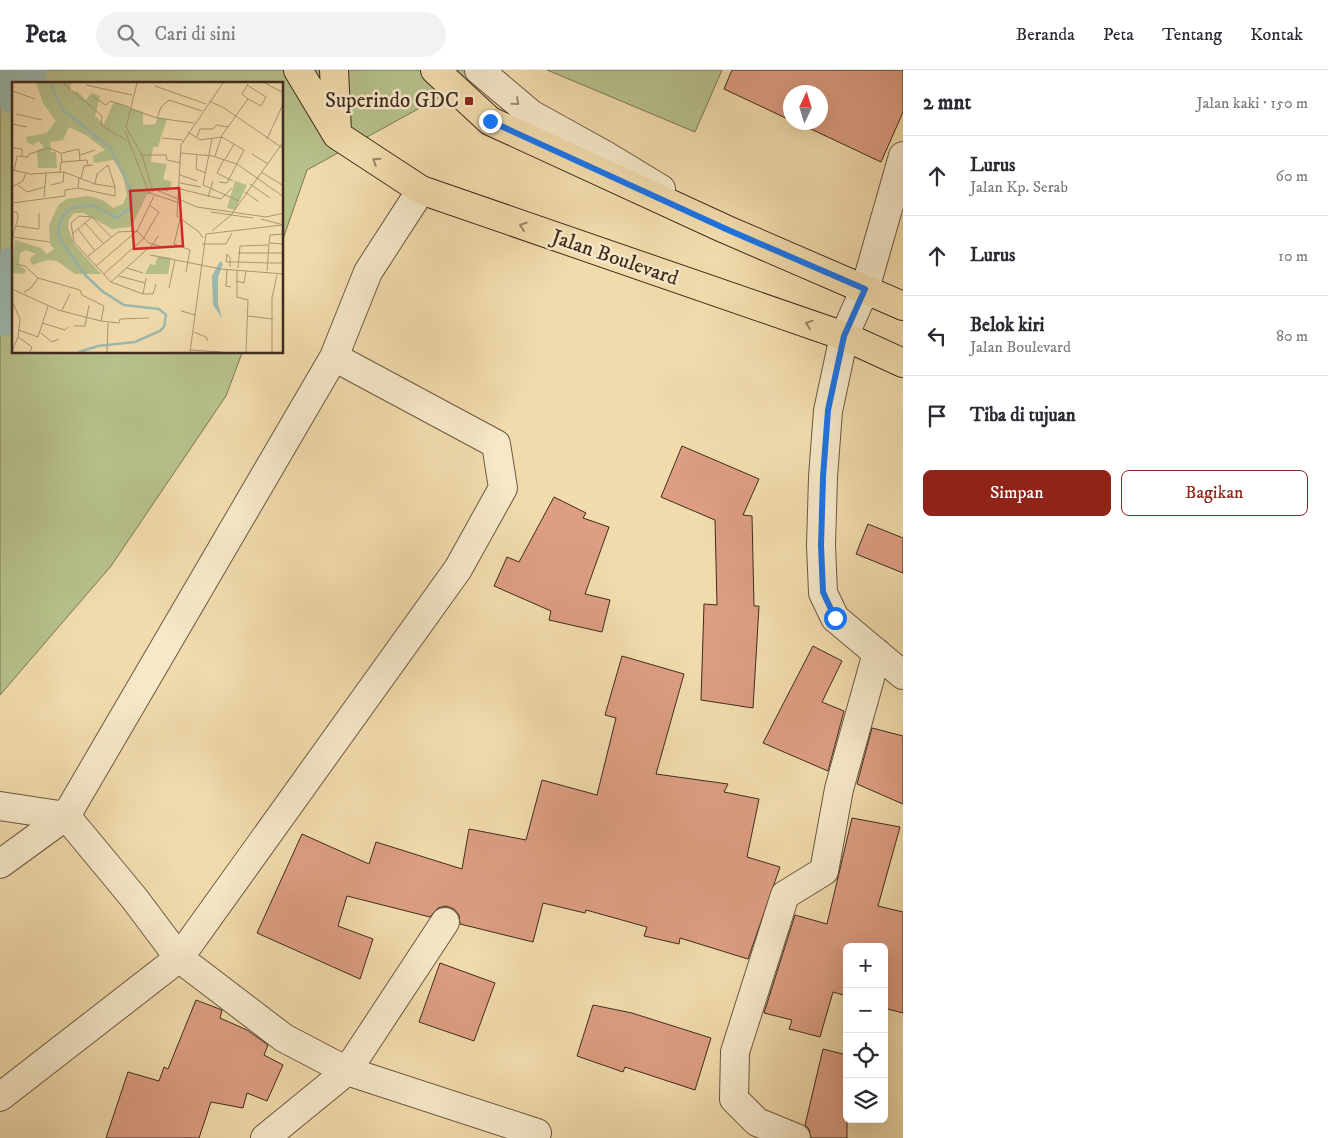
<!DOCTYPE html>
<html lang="id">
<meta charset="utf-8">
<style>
:root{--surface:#fff;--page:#f2f2f3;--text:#2b2b33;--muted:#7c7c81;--line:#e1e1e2;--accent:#8f2418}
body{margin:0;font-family:"IM FELL DW Pica",serif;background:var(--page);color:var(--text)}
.controls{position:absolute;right:15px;bottom:15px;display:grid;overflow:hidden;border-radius:8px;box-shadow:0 5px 20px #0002}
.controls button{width:45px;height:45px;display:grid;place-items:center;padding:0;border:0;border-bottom:1px solid var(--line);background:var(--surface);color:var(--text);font:25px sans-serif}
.compass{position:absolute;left:783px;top:15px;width:45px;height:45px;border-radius:50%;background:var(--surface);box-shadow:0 5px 20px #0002;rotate:4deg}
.stop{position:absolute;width:15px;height:15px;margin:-11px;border:4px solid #1a73e8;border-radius:50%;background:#fff}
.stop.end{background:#1a73e8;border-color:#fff;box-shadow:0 1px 5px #0008}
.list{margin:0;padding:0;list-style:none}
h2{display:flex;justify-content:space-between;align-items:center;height:65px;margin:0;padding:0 20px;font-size:21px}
h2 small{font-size:16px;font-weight:400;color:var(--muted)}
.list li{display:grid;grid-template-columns:32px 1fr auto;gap:15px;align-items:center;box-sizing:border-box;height:80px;padding:0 20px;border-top:1px solid var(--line)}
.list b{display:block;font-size:19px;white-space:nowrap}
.list p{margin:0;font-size:16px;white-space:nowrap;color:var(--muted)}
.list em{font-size:16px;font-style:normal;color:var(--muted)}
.actions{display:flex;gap:10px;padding:15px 20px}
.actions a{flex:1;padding:11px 0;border:1px solid var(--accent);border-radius:8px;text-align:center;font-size:18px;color:var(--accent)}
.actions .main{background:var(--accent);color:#fff}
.icon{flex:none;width:28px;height:28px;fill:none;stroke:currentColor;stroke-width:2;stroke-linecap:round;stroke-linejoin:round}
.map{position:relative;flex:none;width:903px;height:1068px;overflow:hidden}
header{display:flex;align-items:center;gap:30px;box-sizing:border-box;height:70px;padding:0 25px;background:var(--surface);border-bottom:1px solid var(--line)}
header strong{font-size:24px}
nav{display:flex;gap:28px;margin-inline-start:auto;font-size:18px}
.search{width:350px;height:45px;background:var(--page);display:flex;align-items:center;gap:12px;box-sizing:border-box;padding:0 18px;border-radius:28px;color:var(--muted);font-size:19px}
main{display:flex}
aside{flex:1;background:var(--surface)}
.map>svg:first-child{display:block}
.green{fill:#b7c18c;stroke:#7b7654}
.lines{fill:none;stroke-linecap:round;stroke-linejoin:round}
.river{stroke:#9cb9b1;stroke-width:60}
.building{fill:#dd9e83;stroke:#3f2b1d}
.minor-casing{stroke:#6c5741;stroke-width:30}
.major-casing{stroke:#3f2b1d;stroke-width:30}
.minor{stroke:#f6e8c9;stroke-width:28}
.major{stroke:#f1dbac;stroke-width:28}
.oneway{stroke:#9a8a73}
.oneway2{stroke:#988364}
.route{stroke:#1a73e8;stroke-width:6}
.poi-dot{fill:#8f2418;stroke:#f6e8c9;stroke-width:2}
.labels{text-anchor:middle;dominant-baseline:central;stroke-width:5;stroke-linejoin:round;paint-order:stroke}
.poi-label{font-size:21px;fill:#3f2b1d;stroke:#f6e8c9;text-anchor:end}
.street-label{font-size:21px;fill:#3f2b1d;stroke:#f6e8c9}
.inset-river{fill:none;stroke:#9cb9b1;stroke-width:2.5}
.inset-road{fill:none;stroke:#aa9573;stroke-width:1}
.view{fill:#d62828;fill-opacity:0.15;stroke:#d62828;stroke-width:2.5}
.inset-edge{fill:none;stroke:#3f2b1d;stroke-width:2.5}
</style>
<header>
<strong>Peta</strong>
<div class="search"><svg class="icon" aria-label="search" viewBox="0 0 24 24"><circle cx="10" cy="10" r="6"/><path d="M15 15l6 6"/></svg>Cari di sini</div>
<nav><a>Beranda</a><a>Peta</a><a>Tentang</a><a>Kontak</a></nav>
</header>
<main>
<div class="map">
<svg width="903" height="1068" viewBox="0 0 903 1068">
<rect width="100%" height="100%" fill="#f1dbac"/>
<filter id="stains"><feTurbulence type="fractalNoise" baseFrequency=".004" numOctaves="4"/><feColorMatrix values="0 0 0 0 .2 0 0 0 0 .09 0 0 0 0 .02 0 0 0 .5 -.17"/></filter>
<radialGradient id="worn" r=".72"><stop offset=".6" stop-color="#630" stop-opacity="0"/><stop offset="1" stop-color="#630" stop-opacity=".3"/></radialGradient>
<path class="green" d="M 0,0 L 489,0 L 307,100 L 283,169 L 282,14 L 14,14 L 14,282 L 242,283 L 226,326 L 111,496 L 0,625 Z
M 547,0 L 722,0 L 695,62 Z"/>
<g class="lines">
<path class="river" d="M 16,0 L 17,14
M 0,236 L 14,207"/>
</g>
<path class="building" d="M 732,0 L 903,0 L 903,42 L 881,92 L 796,52 L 820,52 L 820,22 L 790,22 L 790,50 L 724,19 Z
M 682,376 L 759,409 L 743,445 L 752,446 L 754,536 L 759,536 L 753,638 L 701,630 L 704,534 L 717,535 L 715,450 L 661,427 Z
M 554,427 L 586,443 L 583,448 L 609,457 L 585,524 L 610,530 L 602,562 L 549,550 L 551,541 L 494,516 L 507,487 L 519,492 Z
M 868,454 L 903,468 L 903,503 L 856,484 Z
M 813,576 L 842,591 L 822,632 L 844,641 L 828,701 L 763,673 Z
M 622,586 L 684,604 L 656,704 L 728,714 L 724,722 L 759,729 L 747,787 L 780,797 L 748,889 L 680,868 L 679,874 L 644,866 L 647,857 L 586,840 L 585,843 L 543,833 L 533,872 L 460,854 L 459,845 L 454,839 L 446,836 L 438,838 L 430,847 L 347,826 L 338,856 L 373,869 L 360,909 L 257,863 L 302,764 L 369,794 L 376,772 L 462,799 L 469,759 L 526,770 L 542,710 L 597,725 L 616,648 L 605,645 Z
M 872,658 L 903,666 L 903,734 L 857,714 Z
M 852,748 L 900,757 L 878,836 L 903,842 L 903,943 L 884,938 L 884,877 L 847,877 L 847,926 L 833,922 L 820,967 L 789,959 L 792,950 L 764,943 L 795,845 L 827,854 Z
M 440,893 L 495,913 L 474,971 L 419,952 Z
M 196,930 L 222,940 L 220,948 L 247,960 L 268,975 L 264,985 L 283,995 L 267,1031 L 247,1023 L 243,1038 L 211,1032 L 199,1068 L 106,1068 L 128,1002 L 159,1011 L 164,997 L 168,999 Z
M 593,935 L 632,943 L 711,968 L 695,1020 L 625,997 L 623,1002 L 577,986 Z
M 823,979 L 847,985 L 847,1068 L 811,1068 L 809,1059 L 805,1055 Z"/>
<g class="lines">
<defs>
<path id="minor" d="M 479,0 L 531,44 L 605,85 L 661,119
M 903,86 L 865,219 L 844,266 L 828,341 L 823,407 L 821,475 L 823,523 L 835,548 L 903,605
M 0,736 L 66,746 L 334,287 L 368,202 L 421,120
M 0,794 L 66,746 L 134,828 L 179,888 L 284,968 L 347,1001 L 537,1063
M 0,1027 L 179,888 L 458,499 L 503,418 L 496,374 L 334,287
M 265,1068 L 347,1001 L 445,852
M 796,1068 L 757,1052 L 734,1029 L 735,982 L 785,825 L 824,801 L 839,719 L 877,583"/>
<path id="major" d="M 298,0 L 337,65 L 421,120 L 844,266 L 903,293
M 334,0 L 337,61
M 435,0 L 490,51 L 725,159 L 903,236"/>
</defs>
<use href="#minor" class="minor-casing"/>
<use href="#major" class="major-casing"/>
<use href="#minor" class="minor"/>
<use href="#major" class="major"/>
</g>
<defs><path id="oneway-chevron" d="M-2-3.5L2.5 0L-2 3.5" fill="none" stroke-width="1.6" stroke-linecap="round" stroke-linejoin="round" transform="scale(1.25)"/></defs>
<use class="oneway" href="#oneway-chevron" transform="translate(516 32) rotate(41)"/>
<g class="oneway2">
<use href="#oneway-chevron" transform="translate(376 91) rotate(-147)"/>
<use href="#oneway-chevron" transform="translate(523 156) rotate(-161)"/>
<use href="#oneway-chevron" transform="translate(809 254) rotate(-161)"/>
</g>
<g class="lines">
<path class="route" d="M 490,51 L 726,159 L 865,219 L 844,266 L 828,340 L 823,407 L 821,475 L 823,522 L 835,548"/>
</g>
<rect class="poi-dot" x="464" y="26" width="10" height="10" rx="2.5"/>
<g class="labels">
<g class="poi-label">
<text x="459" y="31">Superindo GDC</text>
</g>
<g class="street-label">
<text transform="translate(615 188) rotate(19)">Jalan Boulevard</text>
</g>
</g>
<g transform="translate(12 12)">
<rect width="271" height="271" fill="#f1dbac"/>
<path d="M 24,1 L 59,1 L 58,9 L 66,10 L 74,18 L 79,11 L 88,14 L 83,34 L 92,42 L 102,20 L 131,30 L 131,43 L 143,42 L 146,35 L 155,37 L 146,65 L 141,65 L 139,80 L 155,82 L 151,97 L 160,100 L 156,110 L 146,107 L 135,113 L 119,145 L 100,147 L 72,131 L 62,131 L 57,137 L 56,145 L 62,162 L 89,192 L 63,192 L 45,179 L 36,178 L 20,183 L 18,176 L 24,172 L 14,168 L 8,171 L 7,184 L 14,188 L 12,192 L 0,191 L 3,158 L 29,166 L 35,172 L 42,167 L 38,162 L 37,143 L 47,122 L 55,117 L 76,114 L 91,118 L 101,126 L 111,122 L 115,113 L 110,89 L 101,78 L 82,81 L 81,74 L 93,68 L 74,53 L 57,45 L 51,58 L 38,60 L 39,70 L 44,70 L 45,86 L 26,86 L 25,68 L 32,66 L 27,59 L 20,63 L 15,60 L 14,55 L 35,51 L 44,39 L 31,21 ZM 223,99 L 235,103 L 223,128 L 215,126 ZM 146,174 L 159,176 L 156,192 L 133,192 L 138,182 L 143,183 Z" fill="#b7c18c"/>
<path d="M 208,179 L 211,182 L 206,195 L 206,222 L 210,236 L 201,223 L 200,194 Z" fill="#9cb9b1"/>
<path class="inset-river" d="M 38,1 L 50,27 L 98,66 L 119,108 L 120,120 L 117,127 L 105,136 L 81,123 L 59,126 L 49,136 L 46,151 L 49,159 L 73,193 L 90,209 L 112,223 L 147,227 L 154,233 L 152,245 L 148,249 L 123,260 L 86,264 L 67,270"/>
<path class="inset-road" d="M 51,1 L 90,34 L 89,43 L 115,59M 125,1 L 114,45 L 130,73 L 140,106 L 185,125 L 254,135 L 272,131M 253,1 L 272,11M 74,3 L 120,13M 143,4 L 194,22M 1,9 L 23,17M 80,14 L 94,23 L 98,19 L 117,25M 236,17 L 230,12 L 236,2M 197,19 L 212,26 L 272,67M 119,27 L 145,36 L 182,41M 4,32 L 30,38M 145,36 L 149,25 L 157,18 L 190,29M 0,42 L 15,45M 113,49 L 137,111 L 168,121M 176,50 L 188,58 L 210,55 L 232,68 L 215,101 L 207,100M 185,55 L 188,47 L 201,47 L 204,43 L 216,45M 150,56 L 171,58M 200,57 L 191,103 L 227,119M 255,57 L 272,20M 0,66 L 10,67 L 10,74M 50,71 L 67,67 L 68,79M 169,71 L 200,74 L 225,82 L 272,115M 240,72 L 256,82M 68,73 L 83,68M 130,73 L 154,73 L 155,78 L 169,81M 185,73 L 184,87 L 194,91M 203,74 L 210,53 L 236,17 L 249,24 L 254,15 L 235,3M 212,77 L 205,91 L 221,99M 213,78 L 222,62M 0,88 L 19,92 L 52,90 L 83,102M 2,89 L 5,74 L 16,75 L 17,72 L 36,66 L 49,71 L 50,80M 48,90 L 49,80 L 75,78 L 76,83M 249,90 L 272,104M 168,93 L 185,99M 67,96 L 66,106 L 103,114 L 103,105 L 83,102 L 85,92 L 96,83 L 103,105M 69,97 L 72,84 L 81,83M 168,101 L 189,105M 238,102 L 258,116M 6,103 L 15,110 L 33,105M 39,103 L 51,100 L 52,90M 0,105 L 11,99 L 14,91M 168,107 L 209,117 L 220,106M 233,110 L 247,120M 32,115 L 34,92M 196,115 L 201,99M 0,121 L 53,114 L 53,108 L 66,106M 0,130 L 5,130 L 6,136 L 0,156M 199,130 L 241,136M 168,137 L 162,162 L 178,168 L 174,190M 249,137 L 272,143M 73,141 L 91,161M 4,144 L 27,147 L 27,131M 66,147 L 83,169M 200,149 L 219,133 L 272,59M 60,152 L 80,135M 272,152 L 258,153 L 257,161 L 272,162M 1,155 L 38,160M 99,155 L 80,135 L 67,134 L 59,141 L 62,160 L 99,200 L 131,212 L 134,196M 191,156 L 187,150 L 165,134 L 169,63 L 211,1M 190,162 L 214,162 L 220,151M 226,171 L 272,171M 138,173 L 209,187 L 272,192M 75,175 L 106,150 L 125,149 L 142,114M 4,182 L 13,184 L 26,196M 84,184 L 125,149 L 137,161 L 151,165M 218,185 L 218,176 L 215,172 L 214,180 L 226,180 L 256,181 L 270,181M 115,186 L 131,191M 226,186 L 228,164 L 256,163M 215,187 L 214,204 L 219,205M 225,188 L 225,215 L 236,218 L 234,270M 255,189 L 257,162M 92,192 L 131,157 L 147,130 L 137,123M 107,194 L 133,201M 224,199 L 232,201 L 234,189M 99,200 L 141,162 L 146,154M 157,206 L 163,178M 0,207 L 46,228 L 89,239 L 92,224 L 70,213 L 68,208 L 26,196 L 19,206 L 12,210M 131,212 L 141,212 L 144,202M 0,219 L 8,237 L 6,255 L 20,265 L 18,270M 50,228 L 58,212M 169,229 L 184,233M 236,234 L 261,237M 89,239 L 107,241 L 108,237 L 137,236M 30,241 L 53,248 L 56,245M 62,244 L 73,244 L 77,223M 7,248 L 26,255 L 36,224M 182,250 L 194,255 L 196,259M 29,251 L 40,260 L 47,257M 178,268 L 210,270M 0,269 L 6,255M 95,270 L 96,241M 178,270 L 194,152 L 270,143M 260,270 L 260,216 L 265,193"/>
<path class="view" d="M 167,106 L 171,164 L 122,167 L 118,109 Z"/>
<rect width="271" height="271" class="inset-edge"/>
</g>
<rect width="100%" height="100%" filter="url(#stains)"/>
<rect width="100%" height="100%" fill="url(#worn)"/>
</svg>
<div class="controls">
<button>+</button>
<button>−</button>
<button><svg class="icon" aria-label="locate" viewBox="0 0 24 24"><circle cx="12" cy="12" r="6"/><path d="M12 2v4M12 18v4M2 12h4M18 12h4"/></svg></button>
<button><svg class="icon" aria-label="layers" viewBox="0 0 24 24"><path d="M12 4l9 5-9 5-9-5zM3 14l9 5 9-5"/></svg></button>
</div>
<svg class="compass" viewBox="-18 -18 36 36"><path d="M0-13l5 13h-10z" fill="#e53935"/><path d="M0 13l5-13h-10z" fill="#7c7c81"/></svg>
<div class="stop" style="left:835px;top:548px"></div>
<div class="stop end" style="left:490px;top:51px"></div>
</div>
<aside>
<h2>2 mnt<small>Jalan kaki · 150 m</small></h2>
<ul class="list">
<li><svg class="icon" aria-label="ahead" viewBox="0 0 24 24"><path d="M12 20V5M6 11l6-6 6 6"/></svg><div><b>Lurus</b><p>Jalan Kp. Serab</p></div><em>60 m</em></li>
<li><svg class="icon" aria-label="ahead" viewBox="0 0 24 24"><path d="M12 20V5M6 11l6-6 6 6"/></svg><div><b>Lurus</b></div><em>10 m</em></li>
<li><svg class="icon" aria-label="left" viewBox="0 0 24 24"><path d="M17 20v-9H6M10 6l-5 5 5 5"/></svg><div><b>Belok kiri</b><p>Jalan Boulevard</p></div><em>80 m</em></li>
<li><svg class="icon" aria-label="arrive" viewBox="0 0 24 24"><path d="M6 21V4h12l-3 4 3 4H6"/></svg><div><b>Tiba di tujuan</b></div></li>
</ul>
<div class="actions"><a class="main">Simpan</a><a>Bagikan</a></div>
</aside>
</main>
